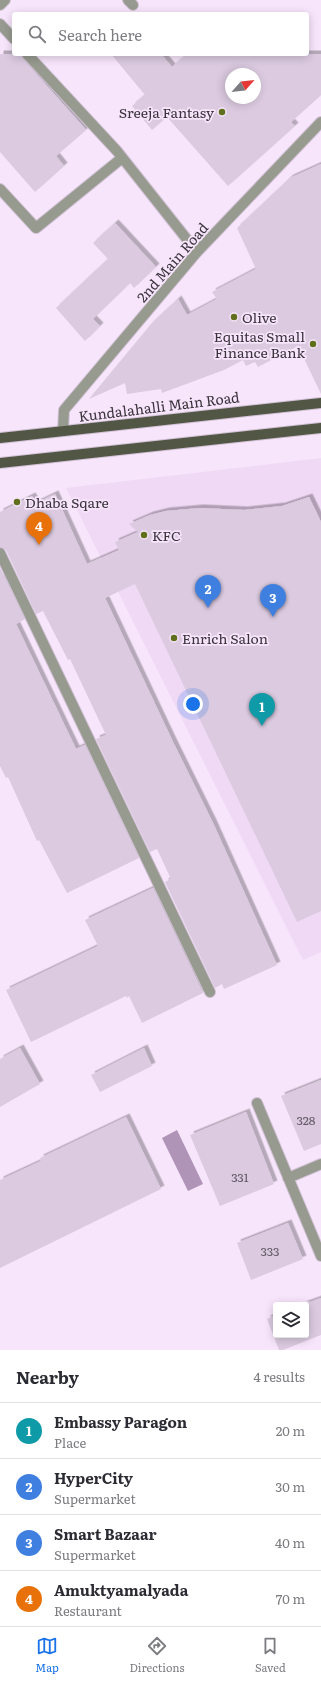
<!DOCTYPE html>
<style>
:root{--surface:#fff;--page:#f2f2f3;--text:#2b2b33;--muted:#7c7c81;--line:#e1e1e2;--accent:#1a73e8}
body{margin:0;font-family:Literata,serif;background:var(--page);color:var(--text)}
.controls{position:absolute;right:12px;bottom:12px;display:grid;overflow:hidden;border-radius:4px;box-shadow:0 2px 10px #0003}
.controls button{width:36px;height:36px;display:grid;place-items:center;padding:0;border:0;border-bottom:1px solid var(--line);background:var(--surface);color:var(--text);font:20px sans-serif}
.compass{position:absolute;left:225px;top:68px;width:36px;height:36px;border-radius:50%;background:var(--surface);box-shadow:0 2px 10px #0003;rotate:63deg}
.you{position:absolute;left:193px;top:704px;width:14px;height:14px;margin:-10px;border:3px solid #fff;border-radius:50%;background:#1a73e8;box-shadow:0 0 0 6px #1a73e833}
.badge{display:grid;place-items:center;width:26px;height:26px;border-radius:50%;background:var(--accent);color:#fff;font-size:13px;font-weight:700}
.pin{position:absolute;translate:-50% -33px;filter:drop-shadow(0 1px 2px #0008)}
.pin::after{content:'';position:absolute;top:21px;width:14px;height:12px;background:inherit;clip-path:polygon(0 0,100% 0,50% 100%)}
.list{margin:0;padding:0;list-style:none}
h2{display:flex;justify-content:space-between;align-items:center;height:52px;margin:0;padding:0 16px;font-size:17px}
h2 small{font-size:13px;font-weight:400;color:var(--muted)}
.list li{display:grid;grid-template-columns:26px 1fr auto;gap:12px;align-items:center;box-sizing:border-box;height:56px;padding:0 16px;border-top:1px solid var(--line)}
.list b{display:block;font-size:15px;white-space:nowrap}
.list p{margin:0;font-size:13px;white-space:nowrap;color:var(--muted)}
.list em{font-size:13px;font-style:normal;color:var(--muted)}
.icon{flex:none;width:22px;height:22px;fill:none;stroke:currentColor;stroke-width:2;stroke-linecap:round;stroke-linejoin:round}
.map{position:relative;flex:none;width:321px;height:1350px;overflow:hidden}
.search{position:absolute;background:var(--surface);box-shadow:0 2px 10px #0003;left:12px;right:12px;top:12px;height:44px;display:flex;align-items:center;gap:10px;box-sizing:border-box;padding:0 14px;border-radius:4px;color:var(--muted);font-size:15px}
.sheet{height:276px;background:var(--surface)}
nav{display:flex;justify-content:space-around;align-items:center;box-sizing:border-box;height:56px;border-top:1px solid var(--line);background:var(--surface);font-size:11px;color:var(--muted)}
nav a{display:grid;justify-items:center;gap:2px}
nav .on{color:var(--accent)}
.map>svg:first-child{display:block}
.built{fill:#f0d9f5}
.water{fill:#b094b7}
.building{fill:#dbcae0;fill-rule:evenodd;filter:url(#shadow)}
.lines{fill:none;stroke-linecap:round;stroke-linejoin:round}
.minor-casing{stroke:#d1c1d5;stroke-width:12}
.major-casing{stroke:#d1c1d5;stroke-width:12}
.minor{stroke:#979a8f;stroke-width:10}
.major{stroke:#525745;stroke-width:10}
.poi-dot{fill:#606f1c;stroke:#f7e5fb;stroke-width:1.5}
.labels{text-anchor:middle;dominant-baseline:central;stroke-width:3.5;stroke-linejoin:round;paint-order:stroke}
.number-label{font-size:12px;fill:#625965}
.poi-label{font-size:14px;fill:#3a333c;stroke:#f7e5fb;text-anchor:start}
.street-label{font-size:14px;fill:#3a333c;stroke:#f7e5fb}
</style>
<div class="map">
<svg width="321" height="1350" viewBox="0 0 321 1350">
<defs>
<filter id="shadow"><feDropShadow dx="3.5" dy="-3.5" stdDeviation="0" flood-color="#0004"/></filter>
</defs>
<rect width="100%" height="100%" fill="#f7e5fb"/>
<path class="built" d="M 321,458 L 321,952 L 303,960 L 66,488 Z"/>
<path class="water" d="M 177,1130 L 203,1184 L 188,1191 L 162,1138 Z"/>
<path class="building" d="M 0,54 L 21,54 L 22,58 L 86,130 L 56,156 L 64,166 L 35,192 L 0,152 Z
M 111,54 L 161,54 L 172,67 L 187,54 L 321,54 L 321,95 L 291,122 L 295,126 L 228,186 L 167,117 L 152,130 L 132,106 L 145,95 ZM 231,74 L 255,74 L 255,98 L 231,98 Z
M 321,164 L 321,394 L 298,346 L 258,367 L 255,362 L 246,366 L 243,360 L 224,370 L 162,393 L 161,389 L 127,394 L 125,383 L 89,399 L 152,323 L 178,299 L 187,315 L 217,299 L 212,292 L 256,269 L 237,228 L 290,178 Z
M 115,223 L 156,267 L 134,288 L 130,283 L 93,319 L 100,326 L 85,341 L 56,308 L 108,259 L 93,243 Z
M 55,494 L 87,564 L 119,550 L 115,542 L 138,532 L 129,524 L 150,515 L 166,511 L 200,508 L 244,510 L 282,506 L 309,497 L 321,522 L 321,911 L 297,922 L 135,584 L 105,598 L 173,742 L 213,823 L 277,965 L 224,989 L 222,984 L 215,988 L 165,882 L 171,879 L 157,849 L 150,852 L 96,739 L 106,735 L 70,659 L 68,660 L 43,611 L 36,614 L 6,550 L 0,547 L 0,512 L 32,496 L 36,503 Z
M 0,568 L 25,619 L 16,624 L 76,749 L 85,745 L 139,858 L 67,893 L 39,840 L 37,841 L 8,777 L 6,778 L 0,766 Z
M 153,888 L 203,993 L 142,1023 L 129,996 L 127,998 L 126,996 L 31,1042 L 6,990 L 98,946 L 85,920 Z
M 20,1048 L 40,1084 L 0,1107 L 0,1059 Z
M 144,1048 L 152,1066 L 100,1092 L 91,1075 Z
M 321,1080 L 321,1144 L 304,1151 L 281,1096 Z
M 246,1112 L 274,1184 L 220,1206 L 190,1135 Z
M 126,1117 L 161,1189 L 0,1268 L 0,1180 L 41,1161 L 40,1158 Z
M 288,1223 L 303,1259 L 251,1280 L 237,1243 Z
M 321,1298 L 321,1335 L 283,1350 L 279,1350 L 267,1319 L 276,1315 L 276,1335 L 306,1335 L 306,1305 L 302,1305 Z"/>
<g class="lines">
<defs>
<path id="minor" d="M 128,0 L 133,5
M 0,5 L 5,0
M 0,24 L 14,39
M 27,54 L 117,151 L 197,252
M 0,189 L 36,228 L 122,158
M 63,431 L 64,410 L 197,252 L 321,122
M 0,553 L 210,992
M 257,1103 L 321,1256
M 288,1178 L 321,1164"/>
<path id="major" d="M 0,438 L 321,403
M 0,463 L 321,428"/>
</defs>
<use href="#minor" class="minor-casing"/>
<use href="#major" class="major-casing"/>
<use href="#minor" class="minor"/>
<use href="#major" class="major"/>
</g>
<g class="poi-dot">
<circle cx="222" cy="112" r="4"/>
<circle cx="234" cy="317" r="4"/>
<circle cx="313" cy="344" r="4"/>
<circle cx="17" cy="502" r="4"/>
<circle cx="144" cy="535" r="4"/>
<circle cx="174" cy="638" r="4"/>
</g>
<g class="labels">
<g class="number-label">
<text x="306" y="1120">328</text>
<text x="240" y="1177">331</text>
<text x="270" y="1251">333</text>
</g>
<g class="poi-label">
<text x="214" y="112" text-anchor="end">Sreeja Fantasy</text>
<text x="242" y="317">Olive</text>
<text x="305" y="336" text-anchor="end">Equitas Small<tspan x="305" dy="16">Finance Bank</tspan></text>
<text x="25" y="502">Dhaba Sqare</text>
<text x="152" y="535">KFC</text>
<text x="182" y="638">Enrich Salon</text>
</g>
<g class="street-label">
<text transform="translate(172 262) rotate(-49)">2nd Main Road</text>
<text transform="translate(159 406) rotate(-7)">Kundalahalli Main Road</text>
</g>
</g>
</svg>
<div class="controls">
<button><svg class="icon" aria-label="layers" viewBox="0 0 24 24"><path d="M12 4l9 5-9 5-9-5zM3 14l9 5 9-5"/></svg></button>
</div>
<svg class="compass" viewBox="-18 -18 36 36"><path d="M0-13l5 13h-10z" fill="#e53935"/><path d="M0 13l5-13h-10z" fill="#7c7c81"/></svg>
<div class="you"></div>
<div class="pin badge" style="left:262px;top:726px;background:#0f9aa8">1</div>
<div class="pin badge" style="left:208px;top:608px;background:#3f7fe0">2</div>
<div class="pin badge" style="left:273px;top:617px;background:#3f7fe0">3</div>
<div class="pin badge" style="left:39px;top:545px;background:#e8710a">4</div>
<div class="search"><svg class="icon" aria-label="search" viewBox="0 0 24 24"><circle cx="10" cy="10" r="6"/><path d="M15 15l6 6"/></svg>Search here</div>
</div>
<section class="sheet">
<h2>Nearby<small>4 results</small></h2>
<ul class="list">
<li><span class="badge" style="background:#0f9aa8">1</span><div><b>Embassy Paragon</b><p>Place</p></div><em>20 m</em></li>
<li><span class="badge" style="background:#3f7fe0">2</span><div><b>HyperCity</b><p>Supermarket</p></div><em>30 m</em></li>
<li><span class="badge" style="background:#3f7fe0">3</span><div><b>Smart Bazaar</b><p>Supermarket</p></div><em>40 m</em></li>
<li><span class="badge" style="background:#e8710a">4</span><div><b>Amuktyamalyada</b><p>Restaurant</p></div><em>70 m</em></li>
</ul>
</section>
<nav>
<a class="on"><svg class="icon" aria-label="map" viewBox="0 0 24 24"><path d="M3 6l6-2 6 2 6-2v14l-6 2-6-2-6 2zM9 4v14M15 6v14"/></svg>Map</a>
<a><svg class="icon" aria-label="directions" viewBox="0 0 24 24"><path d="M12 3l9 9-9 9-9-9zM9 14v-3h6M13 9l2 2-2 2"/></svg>Directions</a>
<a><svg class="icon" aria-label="saved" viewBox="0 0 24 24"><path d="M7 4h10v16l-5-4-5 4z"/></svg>Saved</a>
</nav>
